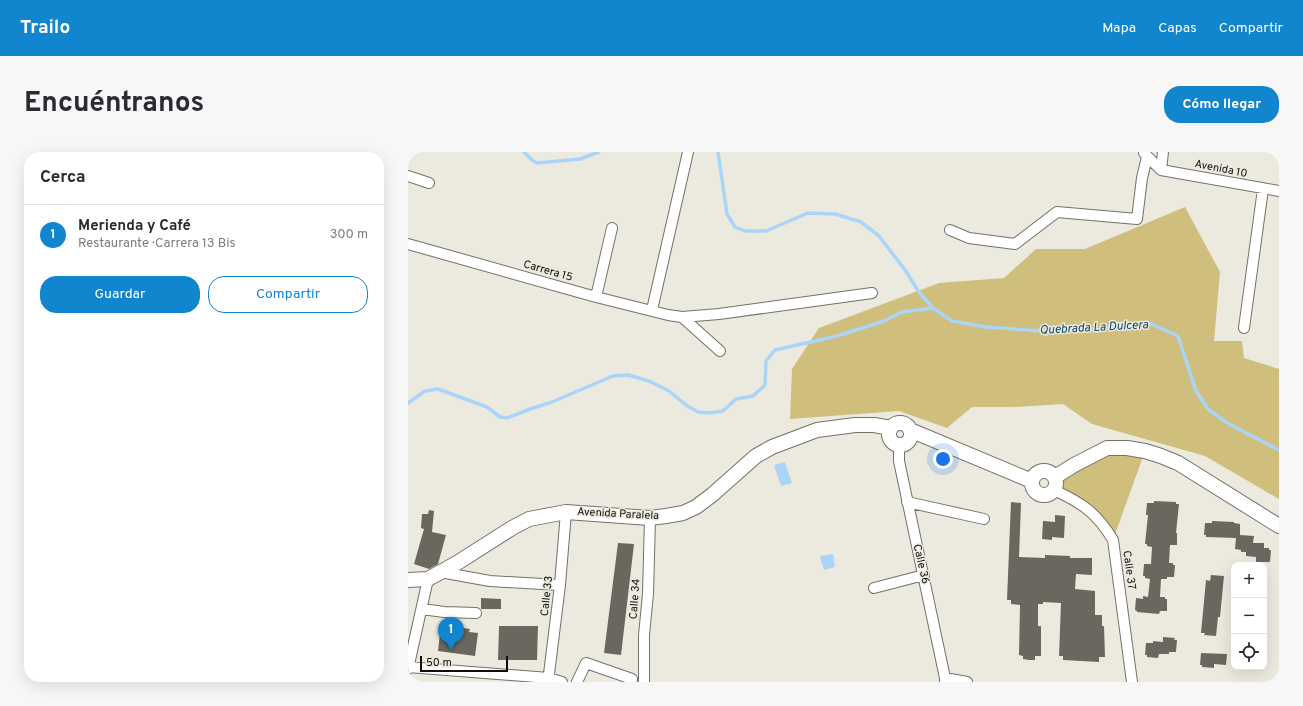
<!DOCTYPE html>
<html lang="es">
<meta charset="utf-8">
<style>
:root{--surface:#fff;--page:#f7f7f7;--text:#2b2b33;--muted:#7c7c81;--line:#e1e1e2;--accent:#1185ce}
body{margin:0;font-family:Overpass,sans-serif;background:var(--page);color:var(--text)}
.controls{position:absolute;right:12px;bottom:12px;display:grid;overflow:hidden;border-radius:8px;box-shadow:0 4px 16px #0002}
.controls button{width:36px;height:36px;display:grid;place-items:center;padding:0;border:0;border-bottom:1px solid var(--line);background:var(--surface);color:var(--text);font:20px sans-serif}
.scale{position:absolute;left:12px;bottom:10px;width:88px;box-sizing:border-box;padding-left:4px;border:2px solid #0e0d0a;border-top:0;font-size:11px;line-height:14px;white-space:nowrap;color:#0e0d0a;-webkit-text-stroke:3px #eceadf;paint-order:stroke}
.you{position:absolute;left:535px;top:307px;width:14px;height:14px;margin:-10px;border:3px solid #fff;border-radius:50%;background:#1a73e8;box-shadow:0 0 0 6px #1a73e833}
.badge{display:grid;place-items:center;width:26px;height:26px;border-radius:50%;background:var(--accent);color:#fff;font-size:13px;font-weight:700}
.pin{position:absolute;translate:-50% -33px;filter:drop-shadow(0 1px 2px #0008)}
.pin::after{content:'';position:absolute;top:21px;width:14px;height:12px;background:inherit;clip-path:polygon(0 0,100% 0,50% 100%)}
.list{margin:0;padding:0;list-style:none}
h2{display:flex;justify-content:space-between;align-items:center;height:52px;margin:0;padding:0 16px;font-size:17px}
h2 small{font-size:13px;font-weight:400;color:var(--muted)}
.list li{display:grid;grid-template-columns:26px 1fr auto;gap:12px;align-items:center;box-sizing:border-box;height:60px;padding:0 16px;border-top:1px solid var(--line)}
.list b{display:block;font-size:15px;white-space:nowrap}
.list p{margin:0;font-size:13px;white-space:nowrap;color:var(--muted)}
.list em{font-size:13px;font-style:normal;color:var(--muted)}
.actions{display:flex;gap:8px;padding:12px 16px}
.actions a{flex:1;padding:9px 0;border:1px solid var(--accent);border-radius:16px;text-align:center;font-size:14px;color:var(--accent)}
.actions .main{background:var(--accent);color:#fff}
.icon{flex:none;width:22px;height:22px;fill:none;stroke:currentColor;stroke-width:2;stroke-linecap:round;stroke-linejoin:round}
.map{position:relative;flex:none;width:871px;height:530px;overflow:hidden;border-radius:16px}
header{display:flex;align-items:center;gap:24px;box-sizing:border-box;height:56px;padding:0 20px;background:var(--accent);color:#fff}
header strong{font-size:19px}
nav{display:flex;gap:22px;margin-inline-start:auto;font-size:14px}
.intro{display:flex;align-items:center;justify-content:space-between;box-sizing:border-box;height:96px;padding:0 24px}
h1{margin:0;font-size:28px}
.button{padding:10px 18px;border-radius:16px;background:var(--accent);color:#fff;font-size:14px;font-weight:700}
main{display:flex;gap:24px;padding:0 24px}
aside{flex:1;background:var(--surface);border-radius:16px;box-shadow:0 4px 16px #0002}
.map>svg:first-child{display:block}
.green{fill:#cfbe7c}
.water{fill:#aad4f8}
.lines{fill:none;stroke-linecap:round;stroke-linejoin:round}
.stream{stroke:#aad4f8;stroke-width:3.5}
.building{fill:#6a675e}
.minor-casing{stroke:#737168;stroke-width:12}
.secondary-casing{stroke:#737168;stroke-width:16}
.minor{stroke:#fff;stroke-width:10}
.secondary{stroke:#fff;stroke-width:14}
.labels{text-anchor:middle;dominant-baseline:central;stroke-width:3;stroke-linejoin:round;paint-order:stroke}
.street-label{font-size:11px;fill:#0e0d0a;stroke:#eceadf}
.water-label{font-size:12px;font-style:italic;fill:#0d446a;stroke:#eceadf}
</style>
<header>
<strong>Trailo</strong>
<nav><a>Mapa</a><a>Capas</a><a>Compartir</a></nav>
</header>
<div class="intro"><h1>Encuéntranos</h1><a class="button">Cómo llegar</a></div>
<main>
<aside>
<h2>Cerca<small></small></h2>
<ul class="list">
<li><span class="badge">1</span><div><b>Merienda y Café</b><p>Restaurante · Carrera 13 Bis</p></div><em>300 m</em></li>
</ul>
<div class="actions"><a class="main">Guardar</a><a>Compartir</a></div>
</aside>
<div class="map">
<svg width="871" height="530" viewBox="0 0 871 530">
<rect width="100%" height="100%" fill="#eceadf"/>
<path class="green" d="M 777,55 L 812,120 L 806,189 L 834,189 L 836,206 L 871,217 L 871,347 L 797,304 L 684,272 L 655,252 L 606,255 L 564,255 L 539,276 L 491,259 L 382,267 L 384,217 L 411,176 L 531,131 L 596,126 L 628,97 L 677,97 Z
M 699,296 L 737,299 L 705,388 L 648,334 L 648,329 Z"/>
<path class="water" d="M 377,310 L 384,331 L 373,334 L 366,313 Z
M 425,402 L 427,415 L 416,418 L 412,404 Z"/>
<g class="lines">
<path class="stream" d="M 116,0 L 124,8 L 129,11 L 172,7 L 191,0
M 310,0 L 319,62 L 327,75 L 337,79 L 358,79 L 400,61 L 427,62 L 453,70 L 471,84 L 497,118 L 511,140 L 525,156 L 544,169 L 578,175 L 633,179 L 691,178 L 728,171 L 741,171 L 770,184 L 788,239 L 800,257 L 819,271 L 871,298
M 0,251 L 17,239 L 30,237 L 79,255 L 92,265 L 99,266 L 122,257 L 144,250 L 205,224 L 220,223 L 241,229 L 261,239 L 278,253 L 290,260 L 302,261 L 315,259 L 328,247 L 345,244 L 357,233 L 358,209 L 367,198 L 429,184 L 476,169 L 494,160 L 525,156"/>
</g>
<path class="building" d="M 746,349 L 768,350 L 768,352 L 771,352 L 768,381 L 769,381 L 769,393 L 762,393 L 761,411 L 765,411 L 765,413 L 767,413 L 766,425 L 759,425 L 759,427 L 753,427 L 752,445 L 757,445 L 757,447 L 759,447 L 759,459 L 752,459 L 751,462 L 729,460 L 729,459 L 727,458 L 728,446 L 735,447 L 735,444 L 740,445 L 742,427 L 737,426 L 737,424 L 735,424 L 736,412 L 743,412 L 744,395 L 739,394 L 739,392 L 737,392 L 740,363 L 738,363 L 739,351 L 746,351 Z
M 603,350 L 613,351 L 611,405 L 637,406 L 637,403 L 662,404 L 662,406 L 684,406 L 684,423 L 668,422 L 667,437 L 687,439 L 687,463 L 694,463 L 694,474 L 696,474 L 697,505 L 691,505 L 691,510 L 655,508 L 655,504 L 651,504 L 653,451 L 635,450 L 635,452 L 630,452 L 630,474 L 633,474 L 633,504 L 627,504 L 627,508 L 621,508 L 615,507 L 615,504 L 611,503 L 612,453 L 603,452 L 603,448 L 599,448 Z
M 21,358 L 26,359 L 24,380 L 38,383 L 30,412 L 21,417 L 6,412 L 16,377 L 13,376 L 14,362 L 20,362 Z
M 647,363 L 657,364 L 656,386 L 644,385 L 644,388 L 634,387 L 635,369 L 647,370 Z
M 804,369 L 826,370 L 826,371 L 832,372 L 832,383 L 846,384 L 845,391 L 856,391 L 856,396 L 861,396 L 861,398 L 863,398 L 862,410 L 848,410 L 848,405 L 838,404 L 838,400 L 833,400 L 833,398 L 827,397 L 828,386 L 798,385 L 798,383 L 796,383 L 797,371 L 804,371 Z
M 210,391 L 226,392 L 213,503 L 196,501 Z
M 803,423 L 816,424 L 812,465 L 810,465 L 808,484 L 796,483 L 797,481 L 793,481 L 798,428 L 802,429 Z
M 73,446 L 93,447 L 93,457 L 73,457 Z
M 33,473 L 62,477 L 61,480 L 70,481 L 67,504 L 30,499 Z
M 91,474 L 130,474 L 129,508 L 90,508 Z
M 755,485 L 767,486 L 766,488 L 769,488 L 768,500 L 761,500 L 761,502 L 751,502 L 750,506 L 739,505 L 739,503 L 737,503 L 738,491 L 745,491 L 745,489 L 755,490 Z
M 793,501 L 819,502 L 818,513 L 806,512 L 806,516 L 794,515 L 794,513 L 792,513 Z"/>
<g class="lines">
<defs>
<path id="minor" d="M 736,1 L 753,18 L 871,39
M 753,18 L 755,0
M 0,24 L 21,31
M 542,78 L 561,86 L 607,92 L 649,60 L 729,67 L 734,26 L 739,5
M 0,92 L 188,145 L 260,163 L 274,165 L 311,162 L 464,141
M 188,145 L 204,76
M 244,158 L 280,0
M 274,165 L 312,199
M 836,176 L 855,37
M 491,293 L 491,309 L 537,526 L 537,530
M 646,338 C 674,351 689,361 705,388 L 724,530
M 499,350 L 576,367
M 32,420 L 82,429 L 152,433
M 466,436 L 516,423
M 14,457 L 36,460 L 68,461
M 0,515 L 141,526 L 154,530
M 0,517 L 20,427
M 537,526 L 559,530
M 140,530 L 152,433 L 158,360
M 169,530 L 178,511 L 224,527
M 236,530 L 236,483 L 240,442 L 242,366"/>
<path id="secondary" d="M481 282a11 11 0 1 1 22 0a11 11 0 1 1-22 0Z
M 502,278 L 624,329
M624 331a12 12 0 1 1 24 0a12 12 0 1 1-24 0Z
M 647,325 L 666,313 L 699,296 L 719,296 L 737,299 L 753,304 L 770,311 L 871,374
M 0,428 L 20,427 L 49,411 L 104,376 L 121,367 L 158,360 L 242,366 L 258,364 L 275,361 L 288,355 L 304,343 L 348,304 L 364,295 L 409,278 L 447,273 L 466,273 L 483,276"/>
</defs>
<use href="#minor" class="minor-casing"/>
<use href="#secondary" class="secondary-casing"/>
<use href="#minor" class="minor"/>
<use href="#secondary" class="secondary"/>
</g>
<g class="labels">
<g class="street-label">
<text transform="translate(813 17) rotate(11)">Avenida 10</text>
<text transform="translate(140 119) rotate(16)">Carrera 15</text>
<text transform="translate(210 362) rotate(3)">Avenida Paralela</text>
<text transform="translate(513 412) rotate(77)">Calle 36</text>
<text transform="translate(721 418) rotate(82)">Calle 37</text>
<text transform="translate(139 444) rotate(-84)">Calle 33</text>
<text transform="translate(227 447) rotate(-86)">Calle 34</text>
</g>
<g class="water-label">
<text transform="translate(686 176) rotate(-3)">Quebrada La Dulcera</text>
</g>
</g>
</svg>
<div class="controls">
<button>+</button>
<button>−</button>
<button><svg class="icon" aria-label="locate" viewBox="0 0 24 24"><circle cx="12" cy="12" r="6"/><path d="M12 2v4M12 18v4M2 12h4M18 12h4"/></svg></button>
</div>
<div class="scale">50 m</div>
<div class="you"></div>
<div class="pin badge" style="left:43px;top:498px">1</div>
</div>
</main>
